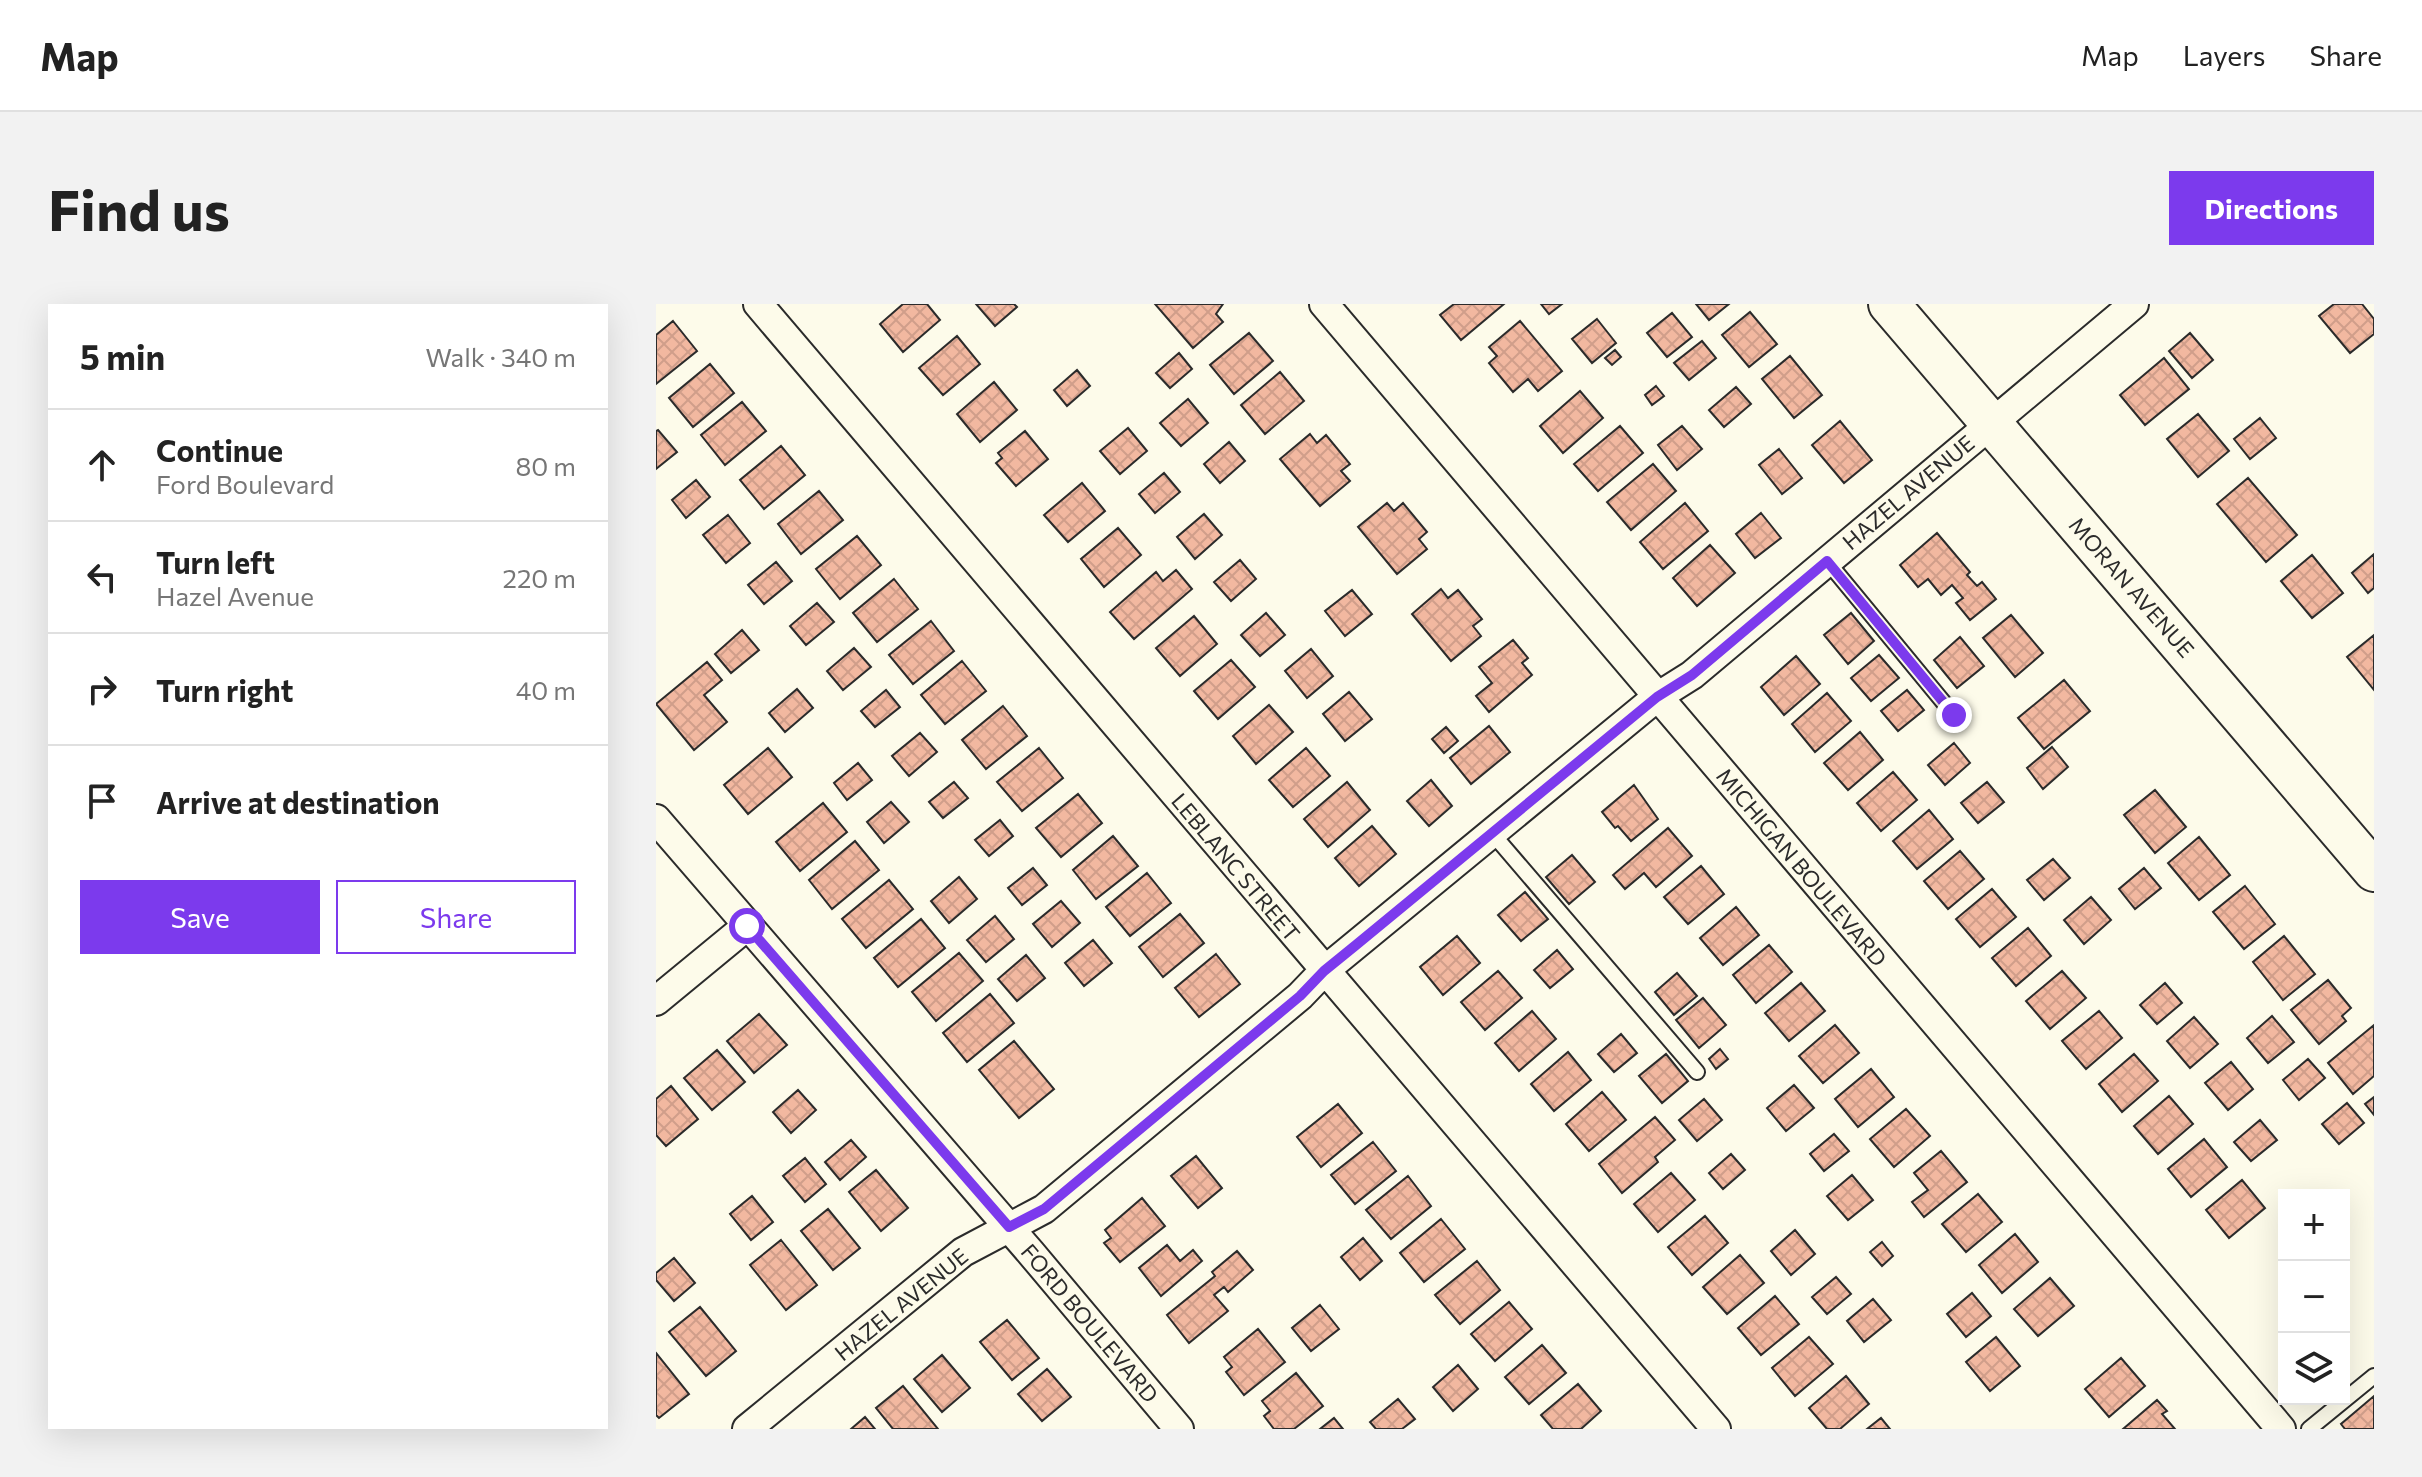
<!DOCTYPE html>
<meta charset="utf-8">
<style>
:root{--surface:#fff;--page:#f2f2f2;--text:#222;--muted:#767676;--line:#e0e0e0;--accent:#7c3aed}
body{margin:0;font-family:Commissioner,sans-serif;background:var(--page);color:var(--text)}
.controls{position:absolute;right:24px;bottom:24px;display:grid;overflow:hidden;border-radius:0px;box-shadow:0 8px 32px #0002}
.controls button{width:72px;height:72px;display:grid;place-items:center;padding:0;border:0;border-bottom:2px solid var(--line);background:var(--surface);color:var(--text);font:40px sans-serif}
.stop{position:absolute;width:24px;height:24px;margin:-18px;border:6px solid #7c3aed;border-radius:50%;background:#fff}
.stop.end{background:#7c3aed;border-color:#fff;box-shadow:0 2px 8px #0008}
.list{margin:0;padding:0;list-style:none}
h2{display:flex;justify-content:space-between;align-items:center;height:104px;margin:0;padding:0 32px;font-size:34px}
h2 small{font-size:26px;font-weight:400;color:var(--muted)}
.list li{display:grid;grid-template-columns:52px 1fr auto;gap:24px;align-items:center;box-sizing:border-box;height:112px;padding:0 32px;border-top:2px solid var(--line)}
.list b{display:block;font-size:30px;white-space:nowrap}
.list p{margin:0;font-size:26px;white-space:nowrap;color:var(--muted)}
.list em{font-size:26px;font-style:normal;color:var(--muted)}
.actions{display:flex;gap:16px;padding:24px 32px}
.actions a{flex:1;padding:18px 0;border:2px solid var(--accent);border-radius:0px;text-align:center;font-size:28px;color:var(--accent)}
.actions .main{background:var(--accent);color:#fff}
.icon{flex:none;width:44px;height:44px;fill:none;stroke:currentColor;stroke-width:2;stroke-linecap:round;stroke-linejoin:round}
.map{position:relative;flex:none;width:1718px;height:1125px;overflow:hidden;border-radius:0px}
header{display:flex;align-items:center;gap:48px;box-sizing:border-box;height:112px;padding:0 40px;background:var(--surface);border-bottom:2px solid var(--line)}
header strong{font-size:38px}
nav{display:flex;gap:44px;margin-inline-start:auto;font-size:28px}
.intro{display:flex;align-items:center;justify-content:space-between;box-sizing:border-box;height:192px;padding:0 48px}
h1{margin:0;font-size:56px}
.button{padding:20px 36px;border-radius:0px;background:var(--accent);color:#fff;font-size:28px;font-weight:700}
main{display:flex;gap:48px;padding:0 48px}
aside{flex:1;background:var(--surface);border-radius:0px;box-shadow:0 8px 32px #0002}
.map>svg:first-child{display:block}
.building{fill:url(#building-cross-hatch);stroke:#2b2b2b;stroke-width:2}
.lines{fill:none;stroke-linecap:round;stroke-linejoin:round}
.lane-casing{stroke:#2b2b2b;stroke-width:18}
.street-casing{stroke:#2b2b2b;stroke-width:32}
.secondary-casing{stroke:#2b2b2b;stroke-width:44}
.lane{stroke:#fdfbea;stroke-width:14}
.street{stroke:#fdfbea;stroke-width:28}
.secondary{stroke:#fdfbea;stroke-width:40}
.route{stroke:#7c3aed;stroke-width:10}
.labels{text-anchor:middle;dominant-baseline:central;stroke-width:6;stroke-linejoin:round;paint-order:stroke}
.street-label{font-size:22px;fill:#2b2b2b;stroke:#fdfbea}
</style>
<header>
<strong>Map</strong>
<nav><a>Map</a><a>Layers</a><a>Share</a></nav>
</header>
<div class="intro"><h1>Find us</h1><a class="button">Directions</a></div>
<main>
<aside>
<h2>5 min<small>Walk · 340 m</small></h2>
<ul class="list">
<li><svg class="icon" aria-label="ahead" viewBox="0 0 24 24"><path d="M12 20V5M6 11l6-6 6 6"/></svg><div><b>Continue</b><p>Ford Boulevard</p></div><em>80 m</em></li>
<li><svg class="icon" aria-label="left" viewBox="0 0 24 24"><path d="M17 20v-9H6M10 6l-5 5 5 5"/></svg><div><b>Turn left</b><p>Hazel Avenue</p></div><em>220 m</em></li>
<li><svg class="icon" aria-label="right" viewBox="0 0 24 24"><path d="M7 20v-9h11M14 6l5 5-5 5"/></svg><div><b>Turn right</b></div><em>40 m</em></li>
<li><svg class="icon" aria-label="arrive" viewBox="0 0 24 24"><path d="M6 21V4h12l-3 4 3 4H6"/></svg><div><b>Arrive at destination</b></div></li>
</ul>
<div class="actions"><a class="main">Save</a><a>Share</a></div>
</aside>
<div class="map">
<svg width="1718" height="1125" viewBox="0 0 1718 1125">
<defs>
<pattern id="building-cross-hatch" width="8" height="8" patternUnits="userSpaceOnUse" patternTransform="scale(2)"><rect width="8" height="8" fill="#f2b8a0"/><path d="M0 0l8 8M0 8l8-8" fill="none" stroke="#d09e8a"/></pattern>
</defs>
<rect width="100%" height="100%" fill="#fdfbea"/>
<path class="building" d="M 247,0 L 271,0 L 284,16 L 247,48 L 224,20 Z
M 320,0 L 358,0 L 361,3 L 339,22 Z
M 499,0 L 567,0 L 560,10 L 567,18 L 537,44 Z
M 798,0 L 848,0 L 805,36 L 784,11 Z
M 885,0 L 906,0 L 893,10 Z
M 1040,0 L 1073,0 L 1053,16 Z
M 1678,0 L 1706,0 L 1718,15 L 1718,30 L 1694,49 L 1663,12 Z
M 1094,8 L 1121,40 L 1093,63 L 1066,31 Z
M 1016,9 L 1036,33 L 1011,53 L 991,29 Z
M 941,15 L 960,39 L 936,59 L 916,35 Z
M 17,17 L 41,47 L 0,80 L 0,31 Z
M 864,17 L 906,67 L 882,87 L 872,75 L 857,88 L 833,59 L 841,52 L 833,43 Z
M 593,29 L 617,57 L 578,90 L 554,61 Z
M 1534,29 L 1557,56 L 1536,74 L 1513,47 Z
M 301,32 L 324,60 L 287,91 L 263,64 Z
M 1046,37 L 1060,54 L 1033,76 L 1018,59 Z
M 959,46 L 965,53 L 956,61 L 949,54 Z
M 523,49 L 536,65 L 514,84 L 500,69 Z
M 1134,52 L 1166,91 L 1138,114 L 1106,75 Z
M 1508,54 L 1533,85 L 1489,121 L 1464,91 Z
M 54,60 L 78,89 L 37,123 L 13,94 Z
M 421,66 L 434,82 L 411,102 L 398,86 Z
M 624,68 L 648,97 L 609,130 L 585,101 Z
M 338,78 L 361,106 L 324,138 L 301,110 Z
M 1000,82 L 1008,92 L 996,101 L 989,91 Z
M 1080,83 L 1095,100 L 1068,123 L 1053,106 Z
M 924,87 L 947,114 L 907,149 L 884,122 Z
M 532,95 L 552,119 L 525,142 L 504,119 Z
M 86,98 L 110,127 L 69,161 L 45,131 Z
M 1542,110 L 1573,147 L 1542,173 L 1511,135 Z
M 1604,114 L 1620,134 L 1594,155 L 1578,135 Z
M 1184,117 L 1216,156 L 1188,179 L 1156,141 Z
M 964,122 L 987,149 L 942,187 L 918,160 Z
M 1026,122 L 1046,145 L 1021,166 L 1002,141 Z
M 472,124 L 491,147 L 464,170 L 444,147 Z
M 2,126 L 21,148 L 0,165 L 0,127 Z
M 369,127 L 392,155 L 360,182 L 340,159 L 346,154 L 342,149 Z
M 654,130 L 661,139 L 670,131 L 694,160 L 685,167 L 694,177 L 664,202 L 624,155 Z
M 573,138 L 589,157 L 564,179 L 548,160 Z
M 125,142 L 149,171 L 108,205 L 84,176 Z
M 1123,145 L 1146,174 L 1126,190 L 1103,161 Z
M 997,160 L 1020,187 L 975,226 L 951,198 Z
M 508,169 L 524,188 L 499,209 L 483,190 Z
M 1592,174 L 1641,231 L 1610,258 L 1561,200 Z
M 40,176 L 54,193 L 30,214 L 16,196 Z
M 426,179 L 449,207 L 412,238 L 388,211 Z
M 163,187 L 187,216 L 145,250 L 122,220 Z
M 731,199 L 738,207 L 747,199 L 771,228 L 763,235 L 771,245 L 741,270 L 702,223 Z
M 1029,199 L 1052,227 L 1007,265 L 984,238 Z
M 1105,209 L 1125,234 L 1099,254 L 1080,230 Z
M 548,210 L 566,231 L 539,255 L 521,233 Z
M 72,211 L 94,239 L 70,259 L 47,231 Z
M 462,224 L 485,251 L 448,283 L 425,255 Z
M 1281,229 L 1314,268 L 1311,271 L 1321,282 L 1326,278 L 1340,295 L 1314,316 L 1300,299 L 1307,294 L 1296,281 L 1285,291 L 1272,275 L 1262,283 L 1244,261 Z
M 201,232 L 225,261 L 184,295 L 160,265 Z
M 1054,241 L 1079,269 L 1041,302 L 1017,274 Z
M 1718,250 L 1718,284 L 1712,289 L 1696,269 Z
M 1656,251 L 1687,289 L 1656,314 L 1625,277 Z
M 584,256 L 600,275 L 575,297 L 558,278 Z
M 120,258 L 136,277 L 108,300 L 92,281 Z
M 520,266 L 536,285 L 478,335 L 454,308 L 500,268 L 507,277 Z
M 238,275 L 262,305 L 221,338 L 197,309 Z
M 785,285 L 792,294 L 802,286 L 826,315 L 817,322 L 825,332 L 795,357 L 756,310 Z
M 696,286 L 716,310 L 689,332 L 669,307 Z
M 161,299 L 178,318 L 150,341 L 134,322 Z
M 610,309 L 629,331 L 604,352 L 585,331 Z
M 1195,309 L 1218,337 L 1192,360 L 1168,331 Z
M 1355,311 L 1387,349 L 1359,373 L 1327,334 Z
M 538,312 L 561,340 L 524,372 L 500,344 Z
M 275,317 L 298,347 L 257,380 L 233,351 Z
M 86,326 L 103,346 L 75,369 L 59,350 Z
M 1718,331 L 1718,386 L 1691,353 Z
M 1304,333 L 1328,362 L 1301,384 L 1278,356 Z
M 857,336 L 872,354 L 866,359 L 876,371 L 833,408 L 820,392 L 836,379 L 823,363 Z
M 198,344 L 215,363 L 187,386 L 171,367 Z
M 655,345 L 677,372 L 651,394 L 629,367 Z
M 1223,351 L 1243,374 L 1215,397 L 1195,374 Z
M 1140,352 L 1164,380 L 1128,411 L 1105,383 Z
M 575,356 L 599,383 L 562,415 L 538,387 Z
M 306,357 L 330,387 L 289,420 L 265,391 Z
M 51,358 L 66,376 L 48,391 L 71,418 L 38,446 L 0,400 Z
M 1408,376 L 1434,407 L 1388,445 L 1362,414 Z
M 141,385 L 157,404 L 129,428 L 113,409 Z
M 230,386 L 244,403 L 219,423 L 205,407 Z
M 1251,386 L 1268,406 L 1242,427 L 1225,407 Z
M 693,388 L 716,415 L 689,437 L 667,410 Z
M 1171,389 L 1195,417 L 1159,448 L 1136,420 Z
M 613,401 L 637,428 L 600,460 L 577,432 Z
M 347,402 L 371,432 L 330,465 L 306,436 Z
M 833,422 L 854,448 L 815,480 L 794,454 Z
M 790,423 L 802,437 L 788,449 L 776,435 Z
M 1204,428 L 1227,456 L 1192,486 L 1168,459 Z
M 264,429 L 281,448 L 253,472 L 236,452 Z
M 1298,439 L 1314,459 L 1289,481 L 1272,461 Z
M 1396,443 L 1412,463 L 1387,485 L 1371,464 Z
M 112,444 L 136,473 L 92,510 L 68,481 Z
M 383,444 L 407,474 L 366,507 L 341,478 Z
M 650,444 L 674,472 L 637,503 L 613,476 Z
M 202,459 L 216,476 L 191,496 L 178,479 Z
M 1237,468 L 1261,496 L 1225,527 L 1201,499 Z
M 775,476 L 796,502 L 773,522 L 751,497 Z
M 298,478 L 312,494 L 287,514 L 273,498 Z
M 691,478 L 714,506 L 672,543 L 648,515 Z
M 1331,478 L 1348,498 L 1322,519 L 1305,499 Z
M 978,481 L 1002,515 L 975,537 L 962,522 L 959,524 L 946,508 Z
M 1499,486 L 1530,523 L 1499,549 L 1468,511 Z
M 422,490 L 446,519 L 405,553 L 380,524 Z
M 235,498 L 253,518 L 228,539 L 211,518 Z
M 167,499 L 191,528 L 144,567 L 120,538 Z
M 1273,506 L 1297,535 L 1261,565 L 1237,537 Z
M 344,516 L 357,532 L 333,552 L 319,536 Z
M 716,522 L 740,550 L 703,582 L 679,554 Z
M 1012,524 L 1036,552 L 1000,583 L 988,569 L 969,585 L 957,571 Z
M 457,532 L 482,562 L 440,595 L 417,566 Z
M 1543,533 L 1574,571 L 1543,596 L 1512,559 Z
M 199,537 L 223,566 L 176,605 L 153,576 Z
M 1304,547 L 1328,575 L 1292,605 L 1268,577 Z
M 916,551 L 939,578 L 913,600 L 890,573 Z
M 1397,555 L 1414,574 L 1388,596 L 1371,576 Z
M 1045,562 L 1068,590 L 1032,620 L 1008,593 Z
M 377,564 L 391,581 L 366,601 L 352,584 Z
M 1488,564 L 1505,584 L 1479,605 L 1463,585 Z
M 491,569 L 515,599 L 474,632 L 450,603 Z
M 303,573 L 321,595 L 293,619 L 275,597 Z
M 233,576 L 257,605 L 210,644 L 186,615 Z
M 1589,582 L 1619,620 L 1588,645 L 1557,608 Z
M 1336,585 L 1360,613 L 1324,643 L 1300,615 Z
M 869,588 L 892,615 L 865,637 L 842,611 Z
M 1435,593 L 1455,616 L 1428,640 L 1408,616 Z
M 405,597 L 424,619 L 396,643 L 377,620 Z
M 1080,603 L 1103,631 L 1067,661 L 1044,634 Z
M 524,610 L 548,639 L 507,673 L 483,643 Z
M 339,612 L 358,635 L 330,658 L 311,636 Z
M 265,615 L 289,644 L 242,683 L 218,654 Z
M 1372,624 L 1395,652 L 1360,682 L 1336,654 Z
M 801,632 L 824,659 L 787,691 L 764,663 Z
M 1628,632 L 1659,670 L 1627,696 L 1597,658 Z
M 437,636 L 456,659 L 428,682 L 409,659 Z
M 1113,641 L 1136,668 L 1100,699 L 1077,671 Z
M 901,646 L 917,665 L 894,684 L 878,666 Z
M 303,649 L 327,677 L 280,717 L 256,688 Z
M 560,650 L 584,680 L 543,713 L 519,684 Z
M 370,651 L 389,674 L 361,697 L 342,675 Z
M 842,667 L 866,694 L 829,726 L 805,698 Z
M 1406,667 L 1430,694 L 1394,725 L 1370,697 Z
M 1021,669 L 1041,692 L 1018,711 L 999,688 Z
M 1672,676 L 1695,704 L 1686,712 L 1690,717 L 1663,740 L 1635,706 Z
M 1145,679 L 1169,707 L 1133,737 L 1109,709 Z
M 1509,679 L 1526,699 L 1501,720 L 1484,701 Z
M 334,690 L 358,719 L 311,758 L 287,729 Z
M 1047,694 L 1070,721 L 1043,744 L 1020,716 Z
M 876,707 L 900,735 L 863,767 L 839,739 Z
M 1443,707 L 1466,734 L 1430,765 L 1406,737 Z
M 103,710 L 131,741 L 98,769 L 71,737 Z
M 1616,712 L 1638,738 L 1612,759 L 1591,734 Z
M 1538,713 L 1562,740 L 1534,764 L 1511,737 Z
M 1179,721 L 1203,749 L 1167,779 L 1143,752 Z
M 1718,721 L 1718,772 L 1697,790 L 1672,759 Z
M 965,730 L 981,749 L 958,768 L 942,750 Z
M 358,737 L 398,785 L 363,814 L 323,766 Z
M 1064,745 L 1072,755 L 1060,765 L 1053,755 Z
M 61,746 L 89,778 L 56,806 L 28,774 Z
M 912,748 L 935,776 L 898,807 L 875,780 Z
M 1010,750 L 1032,777 L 1006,799 L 983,772 Z
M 1478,750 L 1502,777 L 1466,808 L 1443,780 Z
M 1652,755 L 1669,774 L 1643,796 L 1627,776 Z
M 1575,758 L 1597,785 L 1572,806 L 1549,779 Z
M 1215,765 L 1238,793 L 1202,823 L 1179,795 Z
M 1138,781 L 1158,804 L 1130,827 L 1111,804 Z
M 15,782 L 42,815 L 10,842 L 0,831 L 0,795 Z
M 142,786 L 160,806 L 135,829 L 117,808 Z
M 946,788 L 970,816 L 933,847 L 910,820 Z
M 1513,792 L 1537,820 L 1502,850 L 1478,822 Z
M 1718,793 L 1718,811 L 1709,800 Z
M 1048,795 L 1066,816 L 1041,837 L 1023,816 Z
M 1691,799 L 1708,819 L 1683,840 L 1666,820 Z
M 682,800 L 706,829 L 665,863 L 641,833 Z
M 1250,805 L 1274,832 L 1238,863 L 1214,835 Z
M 999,813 L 1019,836 L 999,853 L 1002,858 L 966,889 L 943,860 Z
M 1604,816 L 1621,836 L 1595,857 L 1578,838 Z
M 1178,830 L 1193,847 L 1168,867 L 1154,850 Z
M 1548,835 L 1571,863 L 1535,893 L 1512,865 Z
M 195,836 L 210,853 L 184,876 L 169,858 Z
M 717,838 L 740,867 L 699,900 L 675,871 Z
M 1285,847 L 1311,878 L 1268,913 L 1256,898 L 1272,886 L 1258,869 Z
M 1075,850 L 1089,866 L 1067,885 L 1053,869 Z
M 540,852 L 566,884 L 542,904 L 515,872 Z
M 149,854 L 170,880 L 149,898 L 127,872 Z
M 220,866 L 252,904 L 225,927 L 193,888 Z
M 1015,869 L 1039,896 L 1002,928 L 978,900 Z
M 1196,871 L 1217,896 L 1192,916 L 1171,892 Z
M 752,872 L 775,902 L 735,935 L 710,906 Z
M 1586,876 L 1609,904 L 1573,934 L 1550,906 Z
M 1322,890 L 1346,918 L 1310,948 L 1286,920 Z
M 96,892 L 117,918 L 95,936 L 74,910 Z
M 486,894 L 509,922 L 464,958 L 448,939 L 455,934 L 449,926 Z
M 172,905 L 204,944 L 177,966 L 145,927 Z
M 1049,912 L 1072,939 L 1036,971 L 1012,943 Z
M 785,915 L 809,945 L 768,978 L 744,949 Z
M 1139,926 L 1159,950 L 1135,971 L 1115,947 Z
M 1359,930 L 1382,958 L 1346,989 L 1323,961 Z
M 707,934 L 726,957 L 704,976 L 685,953 Z
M 125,936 L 161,981 L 130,1006 L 94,961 Z
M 1226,938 L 1237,952 L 1226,962 L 1214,948 Z
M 511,941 L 524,957 L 537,946 L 546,957 L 505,992 L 483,964 Z
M 581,947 L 597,966 L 572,988 L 568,983 L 558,991 L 572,1007 L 533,1039 L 511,1011 L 559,972 L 556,968 Z
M 1084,951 L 1108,979 L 1071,1010 L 1047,983 Z
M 18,954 L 39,979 L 18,997 L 0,976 L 0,969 Z
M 821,957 L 844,986 L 804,1020 L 779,991 Z
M 1180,973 L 1195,990 L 1171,1010 L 1156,993 Z
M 1394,974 L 1418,1002 L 1382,1032 L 1358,1005 Z
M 1316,989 L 1335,1012 L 1310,1033 L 1291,1010 Z
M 1119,992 L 1143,1020 L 1105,1051 L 1082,1024 Z
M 1217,995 L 1235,1016 L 1208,1038 L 1191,1017 Z
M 853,998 L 876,1025 L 839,1057 L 815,1030 Z
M 664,1001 L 683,1025 L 655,1047 L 636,1024 Z
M 44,1003 L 80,1047 L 50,1072 L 13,1028 Z
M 351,1016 L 383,1054 L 356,1076 L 324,1038 Z
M 602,1025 L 629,1058 L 588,1091 L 570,1068 L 576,1063 L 568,1053 Z
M 1153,1033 L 1177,1060 L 1139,1092 L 1116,1064 Z
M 1340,1033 L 1364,1062 L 1334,1087 L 1310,1058 Z
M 886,1041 L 910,1069 L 873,1100 L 849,1073 Z
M 0,1049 L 33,1090 L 3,1114 L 0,1111 Z
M 286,1051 L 314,1084 L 286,1108 L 258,1075 Z
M 1465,1054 L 1489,1082 L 1453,1113 L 1429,1085 Z
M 802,1061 L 822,1085 L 797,1107 L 777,1083 Z
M 391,1065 L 415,1093 L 386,1117 L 362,1090 Z
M 640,1069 L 667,1102 L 638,1125 L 618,1125 L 608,1112 L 614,1107 L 606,1097 Z
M 1190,1072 L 1213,1100 L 1184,1125 L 1171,1125 L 1153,1104 Z
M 922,1080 L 945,1107 L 925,1125 L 897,1125 L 885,1111 Z
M 247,1082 L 282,1125 L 237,1125 L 220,1104 Z
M 1718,1092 L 1718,1125 L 1689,1125 L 1685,1120 Z
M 742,1095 L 759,1115 L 746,1125 L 720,1125 L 714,1118 Z
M 1501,1096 L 1511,1107 L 1506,1110 L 1519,1125 L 1467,1125 Z
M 209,1113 L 219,1125 L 195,1125 Z
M 678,1114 L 687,1125 L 664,1125 Z
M 1225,1114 L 1234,1125 L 1211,1125 Z"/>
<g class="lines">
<defs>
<path id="lane" d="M 1171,257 L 1298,411
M 836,529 L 1041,768
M 1653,1125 L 1718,1072"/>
<path id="street" d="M 102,0 L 1060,1125
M 668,0 L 1625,1125
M 0,515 L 375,949 L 523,1125
M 0,697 L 91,622
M 91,1125 L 307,948 L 388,905 L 644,692 L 668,667 L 1001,393 L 1036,371 L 1478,0"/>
<path id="secondary" d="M 1233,0 L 1718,567"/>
</defs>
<use href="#lane" class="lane-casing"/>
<use href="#street" class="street-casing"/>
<use href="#secondary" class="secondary-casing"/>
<use href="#lane" class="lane"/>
<use href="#street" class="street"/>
<use href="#secondary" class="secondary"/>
</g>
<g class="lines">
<path class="route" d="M 91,622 L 353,923 L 388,905 L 644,692 L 668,667 L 700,641 L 1001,393 L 1036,371 L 1171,257 L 1298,411"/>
</g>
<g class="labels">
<g class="street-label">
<text transform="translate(1252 188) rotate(-40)">HAZEL AVENUE</text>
<text transform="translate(1476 283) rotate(49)">MORAN AVENUE</text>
<text transform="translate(580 563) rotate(50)">LEBLANC STREET</text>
<text transform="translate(1146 563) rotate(50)">MICHIGAN BOULEVARD</text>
<text transform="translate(245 1000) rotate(-39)">HAZEL AVENUE</text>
<text transform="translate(434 1019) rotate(50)">FORD BOULEVARD</text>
</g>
</g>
</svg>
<div class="controls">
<button>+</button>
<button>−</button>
<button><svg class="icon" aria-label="layers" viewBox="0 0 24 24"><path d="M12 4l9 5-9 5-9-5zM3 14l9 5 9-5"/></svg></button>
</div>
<div class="stop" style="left:91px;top:622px"></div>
<div class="stop end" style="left:1298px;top:411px"></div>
</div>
</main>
